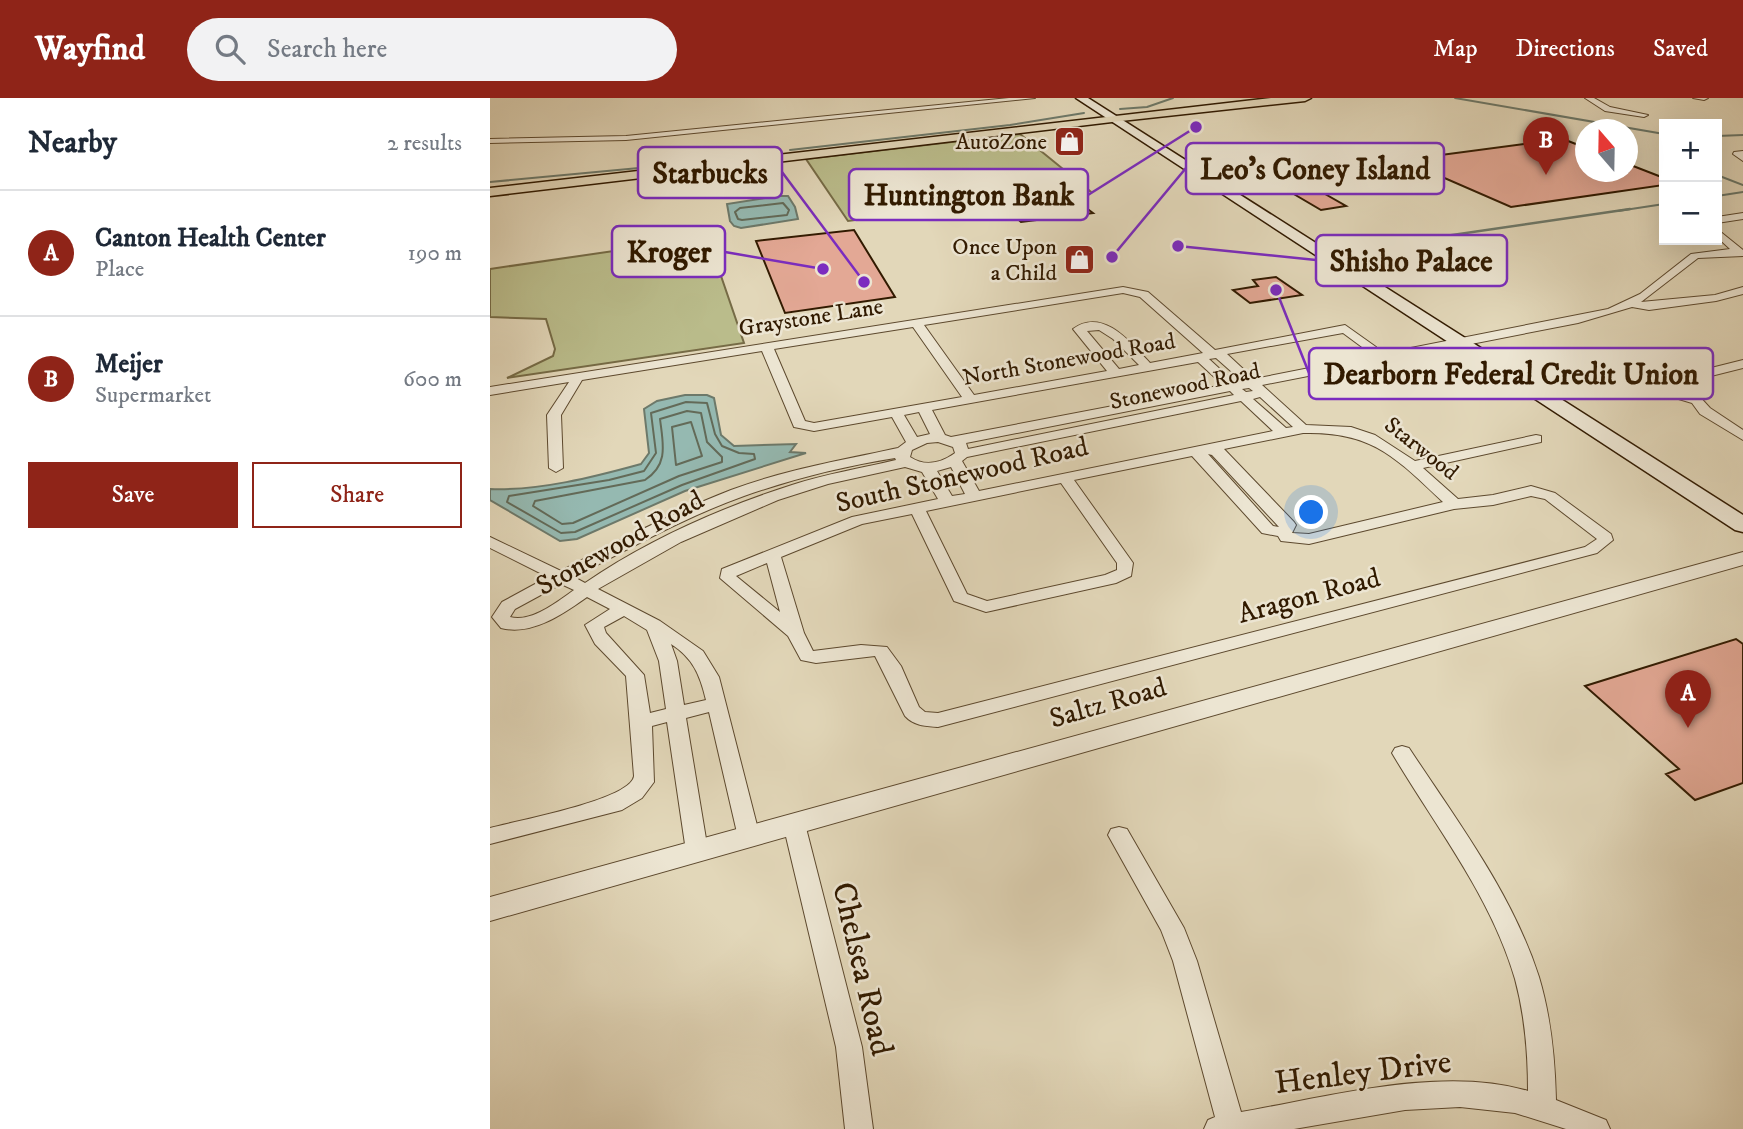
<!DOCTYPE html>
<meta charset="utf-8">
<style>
:root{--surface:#fff;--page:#f2f2f3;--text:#1f2937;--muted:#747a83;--line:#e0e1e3;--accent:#8f2418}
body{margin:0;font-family:"IM FELL DW Pica",serif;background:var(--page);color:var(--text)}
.controls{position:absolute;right:21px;top:21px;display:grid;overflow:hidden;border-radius:0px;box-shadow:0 7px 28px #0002}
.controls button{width:63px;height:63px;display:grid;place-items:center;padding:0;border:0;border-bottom:2px solid var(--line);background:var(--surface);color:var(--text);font:35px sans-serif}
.compass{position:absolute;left:1085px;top:21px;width:63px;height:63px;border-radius:50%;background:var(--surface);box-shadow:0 7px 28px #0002;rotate:340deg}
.you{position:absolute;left:822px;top:415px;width:24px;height:24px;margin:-18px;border:5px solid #fff;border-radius:50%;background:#1a73e8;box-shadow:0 0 0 10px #1a73e833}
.badge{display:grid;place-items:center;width:46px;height:46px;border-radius:50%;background:var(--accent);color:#fff;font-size:23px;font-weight:700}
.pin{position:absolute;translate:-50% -58px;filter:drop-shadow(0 2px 4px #0008)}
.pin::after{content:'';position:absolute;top:37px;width:24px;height:21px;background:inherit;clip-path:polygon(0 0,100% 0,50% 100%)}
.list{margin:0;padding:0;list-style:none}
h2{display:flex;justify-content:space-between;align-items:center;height:91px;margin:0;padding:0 28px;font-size:30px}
h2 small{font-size:23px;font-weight:400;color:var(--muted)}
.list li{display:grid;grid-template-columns:46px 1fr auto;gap:21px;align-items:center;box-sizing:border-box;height:126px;padding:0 28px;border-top:2px solid var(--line)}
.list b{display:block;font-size:26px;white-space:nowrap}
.list p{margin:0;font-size:23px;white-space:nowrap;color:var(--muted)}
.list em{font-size:23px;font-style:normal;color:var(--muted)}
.actions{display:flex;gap:14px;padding:21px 28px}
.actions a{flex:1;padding:16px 0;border:2px solid var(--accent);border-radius:0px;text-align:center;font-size:24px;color:var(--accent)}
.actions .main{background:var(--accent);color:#fff}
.icon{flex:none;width:38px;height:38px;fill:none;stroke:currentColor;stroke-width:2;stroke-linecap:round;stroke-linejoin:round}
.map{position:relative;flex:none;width:1253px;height:1031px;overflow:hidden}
header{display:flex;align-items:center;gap:42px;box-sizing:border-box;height:98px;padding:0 35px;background:var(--accent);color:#fff}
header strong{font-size:33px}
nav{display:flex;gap:38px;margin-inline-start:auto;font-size:24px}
.search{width:490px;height:63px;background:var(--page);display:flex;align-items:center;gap:18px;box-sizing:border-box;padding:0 24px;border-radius:38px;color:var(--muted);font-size:26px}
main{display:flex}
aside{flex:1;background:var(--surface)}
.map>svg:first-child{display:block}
.green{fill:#babc8b;stroke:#766b46;stroke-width:2}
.water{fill:#95b9b1;stroke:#6d796a;stroke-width:2}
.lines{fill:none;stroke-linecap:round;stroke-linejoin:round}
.shore{stroke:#636a58;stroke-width:2}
.stream-far1{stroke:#6d796a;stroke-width:2}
.stream{stroke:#6d796a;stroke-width:2.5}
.building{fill:#e3a895;stroke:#311a00;stroke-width:2}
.minor-casing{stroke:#5d492e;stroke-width:2}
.tertiary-casing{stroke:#5d492e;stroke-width:2}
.secondary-casing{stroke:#311a00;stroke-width:3}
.primary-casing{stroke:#311a00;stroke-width:3}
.minor{fill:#ece5d2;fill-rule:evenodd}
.tertiary{fill:#ece5d2;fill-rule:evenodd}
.secondary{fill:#ece5d2;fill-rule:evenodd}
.primary{fill:#e2d7b9;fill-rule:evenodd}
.labels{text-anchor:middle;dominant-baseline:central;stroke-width:5;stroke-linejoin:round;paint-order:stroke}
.far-poi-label{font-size:23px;fill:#311a00;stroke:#ece5d2;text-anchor:end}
.far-street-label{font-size:23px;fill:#311a00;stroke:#ece5d2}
.street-label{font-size:28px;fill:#311a00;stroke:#ece5d2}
.near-street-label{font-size:33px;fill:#311a00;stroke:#ece5d2}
.leader{fill:none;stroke:#7b2cbf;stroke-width:2.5}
.callout-dot{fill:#7b2cbf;stroke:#ece5d2;stroke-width:2.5}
.callout{fill:#ece5d2;stroke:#7b2cbf;stroke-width:2.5}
.callout-label{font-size:30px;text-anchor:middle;font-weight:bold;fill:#311a00}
</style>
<header>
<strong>Wayfind</strong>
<div class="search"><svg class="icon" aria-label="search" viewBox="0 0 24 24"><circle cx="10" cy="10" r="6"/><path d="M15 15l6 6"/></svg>Search here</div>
<nav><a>Map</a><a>Directions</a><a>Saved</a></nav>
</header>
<main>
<aside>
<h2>Nearby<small>2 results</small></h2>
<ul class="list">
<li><span class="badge">A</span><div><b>Canton Health Center</b><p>Place</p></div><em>190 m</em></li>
<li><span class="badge">B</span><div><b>Meijer</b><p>Supermarket</p></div><em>600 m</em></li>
</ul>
<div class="actions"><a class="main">Save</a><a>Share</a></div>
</aside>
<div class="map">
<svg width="1253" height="1031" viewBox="0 0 1253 1031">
<rect width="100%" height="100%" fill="#e2d7b9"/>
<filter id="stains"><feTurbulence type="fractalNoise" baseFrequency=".00286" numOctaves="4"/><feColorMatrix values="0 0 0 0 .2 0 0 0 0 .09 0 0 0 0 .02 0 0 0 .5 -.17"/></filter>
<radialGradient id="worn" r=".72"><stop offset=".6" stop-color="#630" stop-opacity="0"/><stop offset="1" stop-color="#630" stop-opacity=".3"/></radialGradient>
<path class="green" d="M 530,36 L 600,93 L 358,123 L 316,61 Z
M 213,140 L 219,143 L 254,245 L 17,280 L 63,258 L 65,251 L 56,221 L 0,219 L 0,171 Z"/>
<path class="water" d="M 288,98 L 298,98 L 305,109 L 308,121 L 251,130 L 244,128 L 240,123 L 237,106 Z
M 195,297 L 217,297 L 224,300 L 231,337 L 244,348 L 306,346 L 300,354 L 316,355 L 195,393 L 87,441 L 70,443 L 0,402 L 0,391 C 49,393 104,379 151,366 L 159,355 L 154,311 L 167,303 Z"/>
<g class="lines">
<path class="shore" d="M 293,105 L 299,112 L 297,117 L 252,122 L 248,121 L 245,114 L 250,110 Z
M 196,304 L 217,305 L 225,336 L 232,348 L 249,355 L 264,356 L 265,361 L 192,387 L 85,434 L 71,435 L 17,404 L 19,398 L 119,382 L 154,373 L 166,355 L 161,315 Z
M 197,313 L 211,315 L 217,344 L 232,359 L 232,364 L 189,378 L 83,425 L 72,426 L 43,408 L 45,403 L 155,382 C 179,366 173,346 170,321 Z
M 201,324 L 212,358 L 186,367 L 182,329 Z"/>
<path class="stream-far1" d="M 965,0 L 1174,36
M 630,11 L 657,9 L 683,0
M 1227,38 L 1253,37
M 300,52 L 520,27 L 594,15
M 1227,77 L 1253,87
M 0,84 L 181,67 L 283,54
M 1227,98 L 1253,94
M 1128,113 L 1174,106"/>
<path class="stream" d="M 859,152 L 1140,111"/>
</g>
<path class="building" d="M 1073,41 L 1096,50 L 1096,74 L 1138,74 L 1138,66 L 1174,80 L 1174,87 L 1021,109 L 913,62 Z
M 807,80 L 856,108 L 831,112 L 785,85 Z
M 584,101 L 603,115 L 531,124 L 515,109 Z
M 364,132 L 405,199 L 295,215 L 266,143 Z
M 786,179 L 812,197 L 760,205 L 743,192 L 768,188 L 763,182 Z
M 1246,541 L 1253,546 L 1253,685 L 1205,702 L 1176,676 L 1189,671 L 1095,588 Z"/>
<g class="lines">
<defs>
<path id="minor" d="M 519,0 L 545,0 L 136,42 L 0,45 L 0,41 L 136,38 Z
M 1095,0 L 1104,0 L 1120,9 L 1158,17 L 1154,19 L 1115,13 Z
M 1203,0 L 1218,0 L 1214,2 Z
M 1253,53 L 1253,63 L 1243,56 L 1244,54 Z
M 1253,115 L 1253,121 L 1227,125 L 1227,119 Z
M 1227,131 L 1253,152 L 1253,158 L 1208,160 L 1151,204 L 1225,197 L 1253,189 L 1253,196 L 1226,203 L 1159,212 L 1142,209 L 1088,225 L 772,287 L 816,327 L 861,329 L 885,337 L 925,363 L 1046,337 L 1051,338 L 1051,344 L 933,370 L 968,401 L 1003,397 L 1041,388 L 1065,395 L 1121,436 L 1123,442 L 1107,455 L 448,629 C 436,628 424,628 415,618 L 385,558 L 326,565 L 311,562 L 298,538 L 230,480 L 232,471 L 362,419 L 448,401 L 432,374 L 415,369 L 338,386 L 288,402 L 191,444 L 108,491 L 170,523 L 213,553 L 229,579 L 270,739 L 267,745 L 259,747 L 251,745 L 248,739 L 219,614 L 196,620 L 218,753 L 215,759 L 207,762 L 199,759 L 196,753 L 177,624 L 162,628 L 164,684 L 152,700 L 132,712 L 0,746 L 0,730 C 25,723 141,702 144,678 L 136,578 L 105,546 L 95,527 L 120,511 L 97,499 C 73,516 42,538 11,530 L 2,519 L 12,504 L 58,479 L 0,450 L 0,439 L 71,473 C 126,444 182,415 241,392 C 294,372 353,362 408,350 L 416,344 L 402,319 L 324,333 L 304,329 L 272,253 L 92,282 L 71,317 L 73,370 L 66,374 L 59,370 L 57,317 L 79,284 L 0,297 L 0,289 L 633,189 L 658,194 L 725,252 L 855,227 L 886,249 L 876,252 L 853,235 L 737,256 L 764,281 L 1118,211 L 1150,196 L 1201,156 L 1240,151 L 1227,139 ZM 633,195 L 650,199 L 713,255 L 660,265 C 641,245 613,209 583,231 L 617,273 L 484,297 L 434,227 ZM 423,229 L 472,299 L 324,325 L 315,323 L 284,251 ZM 609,232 L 623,241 L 649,267 L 629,271 L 597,233 ZM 726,260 L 752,283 L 745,285 L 719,261 ZM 708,264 L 733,287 L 461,339 L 455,337 L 442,312 ZM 759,290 L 763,293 L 756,294 L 752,291 ZM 740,293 L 744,297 L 478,351 L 476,345 ZM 770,299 L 803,329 L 796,330 L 763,301 ZM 751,303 L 783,333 L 489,393 L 472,363 L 477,359 ZM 429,314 L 440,336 L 427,339 L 414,317 ZM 813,335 C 882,333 905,359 953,404 L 819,436 L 802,435 L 806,427 L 804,424 L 734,351 ZM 448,344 L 463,349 L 465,355 C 451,365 435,369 420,359 L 422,352 L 437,345 ZM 718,356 L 722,357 L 789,429 L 783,428 ZM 702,358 L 772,435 L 788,438 L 791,443 L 819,446 L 964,411 L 1003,407 L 1041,398 L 1055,401 L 1107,441 L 1095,449 L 448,615 L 435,614 L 429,609 L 411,568 L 397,549 L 371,547 L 323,553 L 314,535 L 291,459 L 372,426 L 422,416 L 464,503 L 496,514 L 626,485 L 641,478 L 643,465 L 584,382 ZM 405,360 L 406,362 C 372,370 336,376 302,387 C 230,410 158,442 95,485 L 84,479 C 139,451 195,419 254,398 C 302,381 355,368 405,360 ZM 461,369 L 475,396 L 462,398 L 447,373 ZM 571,385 L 627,465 L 627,472 L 615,477 L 497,503 L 477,496 L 436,413 ZM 277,465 L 290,514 L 246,478 ZM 71,486 L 84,492 C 67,504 41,525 20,519 L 25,511 ZM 134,518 L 157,532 L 169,563 L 176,611 L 160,615 L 154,577 L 116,535 L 114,529 ZM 181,546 C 203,560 210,577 216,602 L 194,607 L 187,563 Z
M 1253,262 L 1253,270 L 1221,278 L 1213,284 L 1214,295 L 1209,298 L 1220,310 L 1253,332 L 1253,342 L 1210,316 L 1202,305 L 1162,293 L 1153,283 L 1171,275 L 1204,279 L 1213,272 ZM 1172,283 L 1201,286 L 1201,296 L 1172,287 L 1168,284 Z
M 912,648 L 919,650 C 967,723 1022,795 1049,879 C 1061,919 1065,960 1066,1002 L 1116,1022 L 1120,1031 L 1076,1031 L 1025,1015 L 970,1009 L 915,1012 L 804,1031 L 714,1031 L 718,1022 L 725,1019 L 683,863 L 671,832 L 618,737 L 621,731 L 629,729 L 637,731 L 694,830 L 707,863 L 751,1014 C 838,999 953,967 1038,993 C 1038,956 1035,918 1025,881 C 1001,798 945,728 902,655 L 905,650 Z
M 304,718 L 312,720 L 315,726 L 372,949 L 383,1031 L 355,1031 L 346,949 L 293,726 L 296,720 Z"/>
<path id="tertiary" d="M 1253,454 L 1253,467 L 0,823 L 0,799 Z"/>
<path id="secondary" d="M 586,0 L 598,0 L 1253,417 L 1253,434 L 1245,432 Z"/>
<path id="primary" d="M 781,0 L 821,0 L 815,3 L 622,24 L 0,98 L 0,90 Z"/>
</defs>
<use href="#minor" class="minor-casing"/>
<use href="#tertiary" class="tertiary-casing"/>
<use href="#secondary" class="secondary-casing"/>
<use href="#primary" class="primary-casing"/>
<use href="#minor" class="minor"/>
<use href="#tertiary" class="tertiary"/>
<use href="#secondary" class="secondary"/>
<use href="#primary" class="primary"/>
</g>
<defs>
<symbol id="shop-square" viewBox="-11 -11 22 22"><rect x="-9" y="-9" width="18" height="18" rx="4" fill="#8f2418" stroke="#ece5d2"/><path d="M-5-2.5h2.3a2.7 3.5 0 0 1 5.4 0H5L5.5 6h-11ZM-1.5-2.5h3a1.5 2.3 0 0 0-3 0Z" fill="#fff"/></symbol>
</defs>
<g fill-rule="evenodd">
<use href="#shop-square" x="562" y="26" width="35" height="35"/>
<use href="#shop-square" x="572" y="144" width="35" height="35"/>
</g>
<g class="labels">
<g class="far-poi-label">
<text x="557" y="44">AutoZone</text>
<text x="567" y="149">Once Upon<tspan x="567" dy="26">a Child</tspan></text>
</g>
<g class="far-street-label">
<text transform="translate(321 220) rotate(-9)">Graystone Lane</text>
<text transform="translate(579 262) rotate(-10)">North Stonewood Road</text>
<text transform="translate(695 289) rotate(-12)">Stonewood Road</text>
<text transform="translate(931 351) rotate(38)">Starwood</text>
</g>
<g class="street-label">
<text transform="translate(472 377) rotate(-13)">South Stonewood Road</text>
<text transform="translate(130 445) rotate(-29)">Stonewood Road</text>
<text transform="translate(819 498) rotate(-15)">Aragon Road</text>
<text transform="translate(618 605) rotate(-16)">Saltz Road</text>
</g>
<g class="near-street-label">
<text transform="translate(372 871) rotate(77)">Chelsea Road</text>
<text transform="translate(873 975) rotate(-7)">Henley Drive</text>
</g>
</g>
<path class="leader" d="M622 159L696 70M374 184L292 74M706 29L598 97M333 171L235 154M688 148L826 162M786 192L819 275"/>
<g class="callout-dot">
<circle cx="622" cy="159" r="7"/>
<circle cx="374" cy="184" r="7"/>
<circle cx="706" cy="29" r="7"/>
<circle cx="333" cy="171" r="7"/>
<circle cx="688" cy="148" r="7"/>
<circle cx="786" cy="192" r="7"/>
</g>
<g class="callout">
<rect x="696" y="45" width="258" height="51" rx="7"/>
<rect x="148" y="49" width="144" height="51" rx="7"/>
<rect x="359" y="71" width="239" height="51" rx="7"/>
<rect x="122" y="128" width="113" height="51" rx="7"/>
<rect x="826" y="137" width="191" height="51" rx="7"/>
<rect x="819" y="250" width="404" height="51" rx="7"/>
</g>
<g class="callout-label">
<text x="825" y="81">Leo's Coney Island</text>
<text x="220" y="85">Starbucks</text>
<text x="479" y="107">Huntington Bank</text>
<text x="179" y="164">Kroger</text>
<text x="921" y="173">Shisho Palace</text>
<text x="1021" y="286">Dearborn Federal Credit Union</text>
</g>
<rect width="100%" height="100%" filter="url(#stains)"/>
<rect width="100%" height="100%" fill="url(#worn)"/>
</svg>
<div class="controls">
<button>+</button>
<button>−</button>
</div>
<svg class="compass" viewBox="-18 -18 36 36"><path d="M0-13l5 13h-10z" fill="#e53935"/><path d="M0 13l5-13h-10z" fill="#747a83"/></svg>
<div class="you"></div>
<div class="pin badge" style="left:1198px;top:630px">A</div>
<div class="pin badge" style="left:1056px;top:77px">B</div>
</div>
</main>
